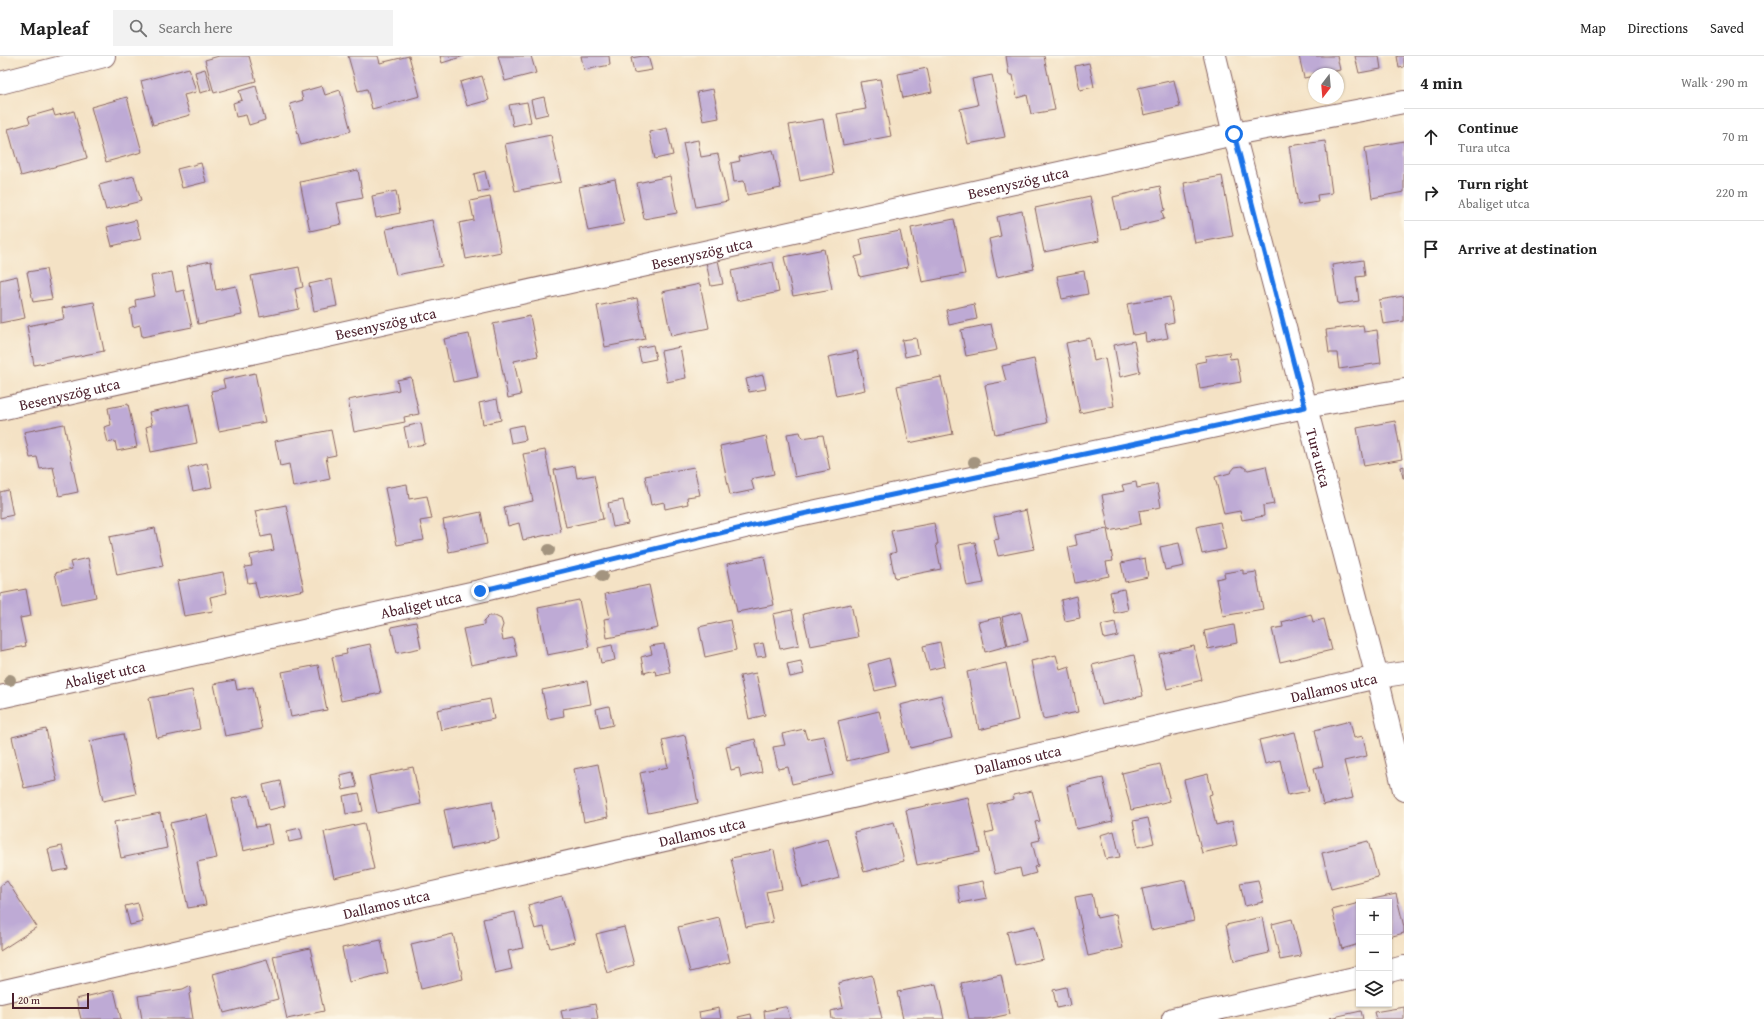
<!DOCTYPE html>
<meta charset="utf-8">
<style>
:root{--surface:#fff;--page:#f2f2f2;--text:#222;--muted:#767676;--line:#e0e0e0}
body{margin:0;font-family:"Gentium Book Plus",serif;background:var(--page);color:var(--text)}
.controls{position:absolute;right:12px;bottom:12px;display:grid;overflow:hidden;border-radius:0px;box-shadow:0 1px 3px #0004}
.controls button{width:36px;height:36px;display:grid;place-items:center;padding:0;border:0;border-bottom:1px solid var(--line);background:var(--surface);color:var(--text);font:20px sans-serif}
.compass{position:absolute;left:1308px;top:12px;width:36px;height:36px;border-radius:50%;background:var(--surface);box-shadow:0 1px 3px #0004;rotate:196deg}
.scale{position:absolute;left:12px;bottom:10px;width:77px;box-sizing:border-box;padding-left:4px;border:2px solid #4a1f2b;border-top:0;font-size:11px;line-height:14px;white-space:nowrap;color:#4a1f2b;-webkit-text-stroke:3px #fcf5e5;paint-order:stroke}
.stop{position:absolute;width:12px;height:12px;margin:-9px;border:3px solid #1a73e8;border-radius:50%;background:#fff}
.stop.end{background:#1a73e8;border-color:#fff;box-shadow:0 1px 4px #0008}
.list{margin:0;padding:0;list-style:none}
h2{display:flex;justify-content:space-between;align-items:center;height:52px;margin:0;padding:0 16px;font-size:17px}
h2 small{font-size:13px;font-weight:400;color:var(--muted)}
.list li{display:grid;grid-template-columns:26px 1fr auto;gap:12px;align-items:center;box-sizing:border-box;height:56px;padding:0 16px;border-top:1px solid var(--line)}
.list b{display:block;font-size:15px;white-space:nowrap}
.list p{margin:0;font-size:13px;white-space:nowrap;color:var(--muted)}
.list em{font-size:13px;font-style:normal;color:var(--muted)}
.icon{flex:none;width:22px;height:22px;fill:none;stroke:currentColor;stroke-width:2;stroke-linecap:round;stroke-linejoin:round}
.map{position:relative;flex:none;width:1404px;height:963px;overflow:hidden}
header{display:flex;align-items:center;gap:24px;box-sizing:border-box;height:56px;padding:0 20px;background:var(--surface);border-bottom:1px solid var(--line)}
header strong{font-size:19px}
nav{display:flex;gap:22px;margin-inline-start:auto;font-size:14px}
.search{width:280px;height:36px;background:var(--page);display:flex;align-items:center;gap:10px;box-sizing:border-box;padding:0 14px;border-radius:0px;color:var(--muted);font-size:15px}
main{display:flex}
aside{flex:1;background:var(--surface)}
.map>svg:first-child{display:block}
.building{fill:#beaad5}
.lines{fill:none;stroke-linecap:round;stroke-linejoin:round}
.minor-casing{stroke:#866361;stroke-width:24}
.minor{stroke:#fff;stroke-width:22}
.tree{fill:#a3947f}
.route{stroke:#1a73e8;stroke-width:5}
.labels{text-anchor:middle;dominant-baseline:central;stroke-width:4;stroke-linejoin:round;paint-order:stroke}
.street-label{font-size:15px;fill:#4a1f2b;stroke:#fcf5e5}
</style>
<header>
<strong>Mapleaf</strong>
<div class="search"><svg class="icon" aria-label="search" viewBox="0 0 24 24"><circle cx="10" cy="10" r="6"/><path d="M15 15l6 6"/></svg>Search here</div>
<nav><a>Map</a><a>Directions</a><a>Saved</a></nav>
</header>
<main>
<div class="map">
<svg width="1404" height="963" viewBox="0 0 1404 963">
<rect width="100%" height="100%" fill="#fcf5e5"/>
<filter id="ink" filterUnits="userSpaceOnUse"><feTurbulence type="fractalNoise" baseFrequency=".025" numOctaves="2"/><feDisplacementMap in="SourceGraphic" scale="8" xChannelSelector="R" yChannelSelector="G"/><feConvolveMatrix kernelMatrix="1 2 1 2 8 2 1 2 1" color-interpolation-filters="sRGB"/></filter>
<filter id="wash" filterUnits="userSpaceOnUse"><feTurbulence type="fractalNoise" baseFrequency=".012" numOctaves="4" result="noise"/><feDisplacementMap in="SourceGraphic" scale="16" xChannelSelector="R" yChannelSelector="G"/><feGaussianBlur stdDeviation="0.9" result="paint"/><feColorMatrix in="noise" values="0 0 0 0 0 0 0 0 0 0 0 0 0 0 0 0 0 1.4 0 .05"/><feComposite in="paint" operator="in"/></filter>
<g filter="url(#wash)">
<rect width="100%" height="100%" fill="#f4e2c5"/>
<g id="blocks">
<path class="building" d="M 219,0 L 249,0 L 256,25 L 214,37 L 205,4 Z
M 348,0 L 378,0 L 380,7 L 409,0 L 420,40 L 372,53 L 367,33 L 358,35 Z
M 440,0 L 464,0 L 442,7 Z
M 498,0 L 531,0 L 536,17 L 505,25 Z
M 581,0 L 609,0 L 610,9 L 584,14 Z
M 643,0 L 648,0 L 652,14 L 634,17 L 631,2 Z
M 1006,0 L 1044,0 L 1055,54 L 1031,58 L 1027,39 L 1017,42 L 1013,19 L 1009,19 Z
M 1299,0 L 1337,0 L 1340,14 L 1323,18 L 1314,18 L 1314,20 L 1304,22 Z
M 1355,0 L 1379,0 L 1381,13 L 1359,17 Z
M 1397,0 L 1404,0 L 1404,11 L 1399,12 Z
M 1089,7 L 1094,31 L 1080,34 L 1075,10 Z
M 189,12 L 196,36 L 184,39 L 190,59 L 153,69 L 141,25 Z
M 927,12 L 932,36 L 903,42 L 898,18 Z
M 205,13 L 211,34 L 200,37 L 195,16 Z
M 992,19 L 1005,81 L 968,88 L 960,53 L 978,49 L 972,23 Z
M 482,20 L 489,44 L 467,50 L 460,26 Z
M 880,23 L 891,80 L 843,89 L 837,58 L 866,53 L 860,26 Z
M 1174,24 L 1180,51 L 1144,59 L 1138,32 Z
M 256,30 L 265,64 L 249,69 L 246,59 L 236,61 L 233,47 L 242,44 L 239,35 Z
M 322,30 L 325,39 L 340,34 L 351,75 L 301,89 L 290,48 L 303,44 L 301,36 Z
M 713,33 L 719,62 L 703,65 L 697,36 Z
M 127,41 L 142,96 L 106,106 L 91,51 Z
M 544,41 L 548,58 L 535,61 L 531,44 Z
M 527,46 L 531,66 L 513,70 L 509,49 Z
M 53,54 L 55,60 L 74,55 L 87,102 L 21,120 L 8,73 L 30,67 L 28,61 Z
M 823,63 L 834,118 L 800,125 L 789,69 Z
M 667,72 L 673,99 L 655,103 L 649,76 Z
M 551,79 L 561,126 L 515,135 L 505,88 Z
M 698,84 L 701,101 L 718,98 L 728,145 L 696,151 L 683,87 Z
M 1325,85 L 1332,137 L 1317,139 L 1318,146 L 1298,149 L 1289,90 Z
M 1404,85 L 1404,136 L 1372,142 L 1365,92 Z
M 773,94 L 781,132 L 747,139 L 744,125 L 734,126 L 731,107 L 740,105 L 739,101 Z
M 201,107 L 206,126 L 182,132 L 177,113 Z
M 358,114 L 363,142 L 337,147 L 342,168 L 310,175 L 300,126 Z
M 485,115 L 489,134 L 478,136 L 474,118 Z
M 134,120 L 141,145 L 106,154 L 99,129 Z
M 670,120 L 677,157 L 644,163 L 637,127 Z
M 1222,120 L 1233,180 L 1195,187 L 1184,127 Z
M 615,123 L 624,168 L 588,175 L 579,131 Z
M 1160,130 L 1165,154 L 1162,155 L 1164,163 L 1120,173 L 1113,141 Z
M 396,135 L 400,157 L 376,162 L 372,140 Z
M 1090,140 L 1099,185 L 1044,196 L 1035,152 Z
M 490,141 L 501,196 L 466,203 L 459,167 L 474,164 L 470,145 Z
M 1022,155 L 1034,213 L 997,221 L 989,183 L 1001,180 L 997,161 Z
M 954,163 L 965,218 L 922,226 L 911,172 Z
M 136,164 L 141,183 L 112,190 L 107,171 Z
M 432,164 L 442,210 L 396,219 L 386,173 Z
M 900,175 L 908,211 L 860,221 L 855,201 L 863,199 L 860,183 Z
M 824,193 L 832,233 L 793,240 L 784,201 Z
M 718,204 L 723,228 L 711,230 L 706,206 Z
M 1363,204 L 1365,220 L 1356,221 L 1359,245 L 1338,248 L 1332,209 Z
M 211,205 L 216,234 L 236,230 L 242,259 L 198,268 L 187,210 Z
M 773,206 L 779,236 L 737,245 L 731,215 Z
M 299,211 L 303,231 L 295,233 L 299,253 L 260,261 L 251,220 Z
M 46,213 L 52,243 L 33,246 L 27,216 Z
M 1084,215 L 1088,238 L 1062,243 L 1057,220 Z
M 172,216 L 176,236 L 184,234 L 192,271 L 142,281 L 140,269 L 133,271 L 130,253 L 136,251 L 135,244 L 155,240 L 151,220 Z
M 17,220 L 25,262 L 0,267 L 0,224 Z
M 332,223 L 337,250 L 314,255 L 309,228 Z
M 700,228 L 709,272 L 671,280 L 662,236 Z
M 1404,240 L 1404,265 L 1383,268 L 1379,244 Z
M 1170,241 L 1174,266 L 1165,268 L 1168,282 L 1146,286 L 1145,277 L 1133,279 L 1127,248 Z
M 637,242 L 645,283 L 605,291 L 597,250 Z
M 94,246 L 104,295 L 34,309 L 27,270 L 64,263 L 62,252 Z
M 974,248 L 977,263 L 949,269 L 946,254 Z
M 530,260 L 538,300 L 514,305 L 521,339 L 508,342 L 493,268 Z
M 991,268 L 997,294 L 966,300 L 961,274 Z
M 1363,269 L 1364,276 L 1377,274 L 1381,307 L 1339,313 L 1337,297 L 1329,297 L 1326,274 Z
M 469,278 L 478,321 L 453,326 L 444,283 Z
M 916,282 L 919,298 L 905,301 L 902,284 Z
M 1090,282 L 1094,305 L 1105,302 L 1114,350 L 1080,357 L 1066,287 Z
M 1134,285 L 1140,316 L 1120,321 L 1114,289 Z
M 653,289 L 656,303 L 641,306 L 638,292 Z
M 680,291 L 686,322 L 667,326 L 661,295 Z
M 857,295 L 865,334 L 836,340 L 828,301 Z
M 1229,296 L 1230,303 L 1237,302 L 1241,326 L 1200,333 L 1196,307 L 1206,305 L 1205,300 Z
M 1034,303 L 1047,367 L 995,378 L 985,329 L 1006,325 L 1002,310 Z
M 255,317 L 265,366 L 219,375 L 211,335 L 225,332 L 223,324 Z
M 763,319 L 766,333 L 749,336 L 746,323 Z
M 411,321 L 419,358 L 404,361 L 405,366 L 354,376 L 348,344 L 399,334 L 397,324 Z
M 941,321 L 953,378 L 909,387 L 897,330 Z
M 497,343 L 501,364 L 483,368 L 479,347 Z
M 128,348 L 137,391 L 117,395 L 115,385 L 108,387 L 104,371 L 111,369 L 108,352 Z
M 189,348 L 197,387 L 151,396 L 146,371 L 152,369 L 149,356 Z
M 1395,365 L 1402,403 L 1364,410 L 1357,372 Z
M 421,367 L 425,388 L 408,391 L 404,371 Z
M 64,368 L 78,436 L 59,440 L 53,411 L 40,413 L 37,401 L 30,402 L 24,376 Z
M 523,369 L 526,384 L 511,387 L 508,372 Z
M 331,374 L 336,399 L 326,401 L 330,423 L 293,431 L 289,408 L 280,410 L 275,385 Z
M 800,376 L 802,382 L 823,379 L 830,414 L 795,421 L 787,378 Z
M 766,380 L 774,418 L 751,423 L 754,434 L 730,439 L 720,390 Z
M 545,394 L 561,476 L 523,484 L 519,467 L 508,470 L 504,451 L 533,445 L 523,398 Z
M 207,407 L 212,431 L 193,435 L 188,412 Z
M 575,410 L 577,422 L 594,419 L 603,463 L 566,471 L 554,414 Z
M 1242,410 L 1248,414 L 1266,410 L 1274,448 L 1263,450 L 1264,460 L 1242,464 L 1240,455 L 1224,458 L 1215,421 L 1230,417 L 1235,411 Z
M 1404,410 L 1404,422 L 1403,422 L 1401,411 Z
M 694,411 L 700,439 L 687,441 L 688,448 L 665,453 L 664,446 L 651,449 L 645,420 Z
M 1136,426 L 1137,432 L 1157,428 L 1161,451 L 1139,455 L 1141,468 L 1109,475 L 1102,439 L 1124,435 L 1122,429 Z
M 407,428 L 409,443 L 427,440 L 432,463 L 420,465 L 424,484 L 397,489 L 385,432 Z
M 8,434 L 13,459 L 0,462 L 0,436 Z
M 623,444 L 628,468 L 613,471 L 608,447 Z
M 286,449 L 304,534 L 259,543 L 255,526 L 248,527 L 245,511 L 252,510 L 250,499 L 274,494 L 271,479 L 261,481 L 255,455 Z
M 1026,454 L 1034,493 L 998,500 L 994,484 L 999,483 L 994,461 Z
M 481,456 L 487,488 L 449,496 L 443,464 Z
M 1220,466 L 1226,493 L 1202,498 L 1196,471 Z
M 934,467 L 938,488 L 936,488 L 941,513 L 895,522 L 890,498 L 896,496 L 891,475 Z
M 155,472 L 163,510 L 117,519 L 109,481 Z
M 1107,473 L 1113,505 L 1106,506 L 1109,520 L 1075,527 L 1068,491 L 1077,489 L 1075,479 Z
M 975,486 L 984,527 L 967,530 L 959,489 Z
M 1179,487 L 1184,510 L 1165,514 L 1160,491 Z
M 764,500 L 774,549 L 737,556 L 727,508 Z
M 88,502 L 96,541 L 62,548 L 55,517 L 72,513 L 70,506 Z
M 1145,502 L 1148,521 L 1125,526 L 1121,507 Z
M 1243,514 L 1243,518 L 1256,516 L 1263,553 L 1223,560 L 1216,523 L 1225,521 L 1224,517 Z
M 223,516 L 227,537 L 210,541 L 213,555 L 184,560 L 177,525 Z
M 649,529 L 658,572 L 607,582 L 604,563 L 610,562 L 605,538 Z
M 26,533 L 31,560 L 20,562 L 26,590 L 0,595 L 0,538 Z
M 1124,533 L 1128,554 L 1114,557 L 1110,536 Z
M 1076,540 L 1080,562 L 1065,565 L 1061,544 Z
M 579,544 L 589,591 L 547,599 L 538,552 Z
M 851,548 L 858,581 L 810,590 L 803,558 Z
M 792,554 L 799,589 L 780,593 L 773,558 Z
M 1021,556 L 1028,585 L 1008,590 L 1002,561 Z
M 1311,558 L 1313,566 L 1324,563 L 1332,594 L 1280,606 L 1272,573 L 1283,571 L 1282,566 Z
M 489,560 L 495,560 L 501,563 L 503,569 L 501,575 L 503,584 L 513,582 L 517,600 L 471,609 L 463,573 L 484,569 L 484,565 Z
M 1000,561 L 1007,590 L 985,596 L 978,566 Z
M 730,564 L 736,594 L 705,601 L 699,571 Z
M 416,566 L 421,592 L 397,597 L 391,571 Z
M 1115,566 L 1118,580 L 1104,583 L 1101,569 Z
M 1234,569 L 1237,587 L 1208,593 L 1204,575 Z
M 940,586 L 945,610 L 929,614 L 923,590 Z
M 763,587 L 766,600 L 757,601 L 754,589 Z
M 370,588 L 381,637 L 341,645 L 332,601 L 347,598 L 346,593 Z
M 664,588 L 670,616 L 656,619 L 655,614 L 644,617 L 641,601 L 652,598 L 650,590 Z
M 612,589 L 615,604 L 601,607 L 598,592 Z
M 1194,590 L 1202,624 L 1167,633 L 1159,598 Z
M 1056,599 L 1060,613 L 1069,610 L 1078,656 L 1043,663 L 1031,605 Z
M 1134,599 L 1143,640 L 1102,649 L 1092,609 Z
M 889,602 L 896,630 L 875,635 L 868,608 Z
M 801,605 L 804,618 L 790,621 L 787,608 Z
M 1006,607 L 1018,664 L 979,674 L 967,616 Z
M 318,609 L 327,654 L 291,661 L 282,616 Z
M 756,617 L 765,659 L 749,663 L 740,620 Z
M 235,624 L 237,634 L 253,631 L 262,673 L 225,680 L 214,628 Z
M 587,625 L 591,648 L 563,653 L 564,660 L 548,663 L 542,634 Z
M 192,634 L 200,673 L 157,682 L 149,642 Z
M 941,639 L 952,682 L 910,692 L 900,649 Z
M 490,643 L 494,663 L 441,674 L 437,654 Z
M 609,650 L 613,669 L 600,672 L 596,653 Z
M 879,655 L 889,695 L 847,705 L 838,665 Z
M 1350,665 L 1354,682 L 1363,680 L 1367,700 L 1344,705 L 1353,742 L 1323,749 L 1314,712 L 1323,710 L 1315,674 Z
M 46,673 L 57,725 L 24,732 L 12,681 Z
M 804,673 L 807,683 L 824,680 L 833,719 L 792,728 L 788,711 L 778,713 L 773,691 L 785,689 L 782,678 Z
M 1295,676 L 1309,735 L 1288,739 L 1280,704 L 1265,708 L 1259,684 Z
M 123,678 L 136,738 L 103,745 L 90,685 Z
M 685,679 L 698,747 L 648,757 L 640,717 L 668,711 L 662,684 Z
M 755,683 L 762,716 L 741,721 L 739,712 L 731,714 L 726,690 Z
M 598,708 L 608,761 L 584,766 L 574,713 Z
M 1160,708 L 1170,745 L 1131,754 L 1122,717 Z
M 413,711 L 421,748 L 377,757 L 369,720 Z
M 353,716 L 357,731 L 343,734 L 340,719 Z
M 1208,718 L 1212,738 L 1209,739 L 1216,769 L 1232,765 L 1237,789 L 1202,797 L 1184,724 Z
M 1103,722 L 1113,765 L 1076,773 L 1067,730 Z
M 280,725 L 285,750 L 269,754 L 263,729 Z
M 1032,735 L 1040,765 L 1035,766 L 1040,784 L 1032,786 L 1038,810 L 1034,811 L 1036,817 L 1022,821 L 1020,812 L 995,818 L 985,777 L 994,775 L 988,749 L 1014,743 L 1013,739 Z
M 359,737 L 363,755 L 346,758 L 343,740 Z
M 249,739 L 256,771 L 268,769 L 272,788 L 243,795 L 232,743 Z
M 968,741 L 980,796 L 917,809 L 906,754 Z
M 492,745 L 499,783 L 452,793 L 444,754 Z
M 160,757 L 167,792 L 121,802 L 114,766 Z
M 207,759 L 217,802 L 197,806 L 206,849 L 188,852 L 170,767 Z
M 1148,762 L 1154,787 L 1138,791 L 1133,765 Z
M 894,766 L 904,805 L 864,816 L 854,776 Z
M 364,767 L 374,813 L 334,822 L 324,776 Z
M 300,772 L 303,783 L 289,786 L 287,775 Z
M 1114,775 L 1120,801 L 1106,803 L 1100,779 Z
M 828,783 L 839,822 L 803,832 L 792,793 Z
M 1368,785 L 1378,821 L 1331,833 L 1322,797 Z
M 62,790 L 68,813 L 53,816 L 48,793 Z
M 774,794 L 782,833 L 766,836 L 773,866 L 746,871 L 731,802 Z
M 1185,824 L 1194,865 L 1151,874 L 1142,833 Z
M 1258,824 L 1263,846 L 1245,850 L 1240,827 Z
M 7,825 L 37,871 L 0,895 L 0,830 Z
M 983,825 L 987,842 L 960,847 L 957,830 Z
M 1092,838 L 1097,862 L 1116,858 L 1123,892 L 1088,900 L 1075,841 Z
M 1396,838 L 1404,871 L 1404,877 L 1389,881 L 1389,846 L 1364,845 Z
M 562,840 L 575,886 L 550,892 L 544,871 L 535,873 L 528,849 Z
M 138,847 L 143,866 L 130,869 L 125,850 Z
M 1359,847 L 1359,888 L 1342,893 L 1332,854 Z
M 515,856 L 523,892 L 508,895 L 512,913 L 495,917 L 483,863 Z
M 719,861 L 730,906 L 690,916 L 678,871 Z
M 1262,861 L 1269,897 L 1234,905 L 1226,869 Z
M 1292,863 L 1301,900 L 1280,904 L 1272,868 Z
M 1035,870 L 1043,903 L 1015,909 L 1007,876 Z
M 624,871 L 634,909 L 607,917 L 596,878 Z
M 453,878 L 463,923 L 421,933 L 411,888 Z
M 381,884 L 388,917 L 349,926 L 342,892 Z
M 310,892 L 324,955 L 287,963 L 273,900 Z
M 267,903 L 278,943 L 224,957 L 213,918 Z
M 872,919 L 882,963 L 832,963 L 831,955 L 843,952 L 838,927 Z
M 1001,919 L 1010,958 L 987,963 L 969,963 L 961,927 Z
M 936,928 L 944,963 L 903,963 L 897,936 Z
M 189,930 L 191,932 L 191,936 L 189,938 L 193,963 L 142,963 L 138,940 L 183,933 Z
M 1066,931 L 1070,949 L 1057,952 L 1053,934 Z
M 114,934 L 121,963 L 81,963 L 76,943 Z
M 595,948 L 598,963 L 563,963 L 561,955 Z
M 784,951 L 787,951 L 790,963 L 765,963 L 764,955 Z
M 1404,951 L 1404,963 L 1376,963 L 1374,956 Z
M 719,952 L 721,963 L 700,963 L 699,956 Z
M 1361,955 L 1363,963 L 1329,963 L 1329,962 Z
M 751,958 L 752,963 L 739,963 L 738,961 Z"/>
</g>
</g>
<g filter="url(#ink)">
<use href="#blocks" fill-opacity="0" stroke="#866361" stroke-width="1"/>
<g class="lines">
<defs>
<g id="minor">
<path id="s1" d="M 1215,0 L 1234,78 L 1377,621 L 1404,734"/>
<path d="M 0,27 L 104,0"/>
<path id="s2" d="M 0,353 L 1234,78 L 1404,46"/>
<path id="s3" d="M 0,641 L 480,535 L 770,465 L 1305,351 L 1404,334"/>
<path d="M 1389,915 L 1404,911"/>
<path id="s4" d="M 0,936 L 1377,621 L 1404,617"/>
<path d="M 1173,963 L 1359,921"/>
</g>
</defs>
<use href="#minor" class="minor-casing"/>
<use href="#minor" class="minor"/>
</g>
<g class="tree">
<circle cx="974" cy="406" r="6"/>
<circle cx="549" cy="494" r="6"/>
<circle cx="602" cy="520" r="6"/>
<circle cx="10" cy="624" r="6"/>
</g>
</g>
<g class="lines" filter="url(#ink)">
<path class="route" d="M 480,535 L 770,465 L 1305,351 L 1234,78"/>
</g>
<g class="labels">
<g class="street-label">
<text stroke="none"><textPath href="#s2" startOffset="1043">Besenyszög utca</textPath></text>
<text stroke="none"><textPath href="#s2" startOffset="719">Besenyszög utca</textPath></text>
<text stroke="none"><textPath href="#s2" startOffset="395">Besenyszög utca</textPath></text>
<text stroke="none"><textPath href="#s2" startOffset="71">Besenyszög utca</textPath></text>
<text stroke="none"><textPath href="#s1" startOffset="415">Tura utca</textPath></text>
<text stroke="none"><textPath href="#s3" startOffset="431">Abaliget utca</textPath></text>
<text stroke="none"><textPath href="#s3" startOffset="107">Abaliget utca</textPath></text>
<text stroke="none"><textPath href="#s4" startOffset="1368">Dallamos utca</textPath></text>
<text stroke="none"><textPath href="#s4" startOffset="1044">Dallamos utca</textPath></text>
<text stroke="none"><textPath href="#s4" startOffset="720">Dallamos utca</textPath></text>
<text stroke="none"><textPath href="#s4" startOffset="396">Dallamos utca</textPath></text>
</g>
</g>
</svg>
<div class="controls">
<button>+</button>
<button>−</button>
<button><svg class="icon" aria-label="layers" viewBox="0 0 24 24"><path d="M12 4l9 5-9 5-9-5zM3 14l9 5 9-5"/></svg></button>
</div>
<svg class="compass" viewBox="-18 -18 36 36"><path d="M0-13l5 13h-10z" fill="#e53935"/><path d="M0 13l5-13h-10z" fill="#767676"/></svg>
<div class="scale">20 m</div>
<div class="stop" style="left:1234px;top:78px"></div>
<div class="stop end" style="left:480px;top:535px"></div>
</div>
<aside>
<h2>4 min<small>Walk · 290 m</small></h2>
<ul class="list">
<li><svg class="icon" aria-label="ahead" viewBox="0 0 24 24"><path d="M12 20V5M6 11l6-6 6 6"/></svg><div><b>Continue</b><p>Tura utca</p></div><em>70 m</em></li>
<li><svg class="icon" aria-label="right" viewBox="0 0 24 24"><path d="M7 20v-9h11M14 6l5 5-5 5"/></svg><div><b>Turn right</b><p>Abaliget utca</p></div><em>220 m</em></li>
<li><svg class="icon" aria-label="arrive" viewBox="0 0 24 24"><path d="M6 21V4h12l-3 4 3 4H6"/></svg><div><b>Arrive at destination</b></div></li>
</ul>
</aside>
</main>
